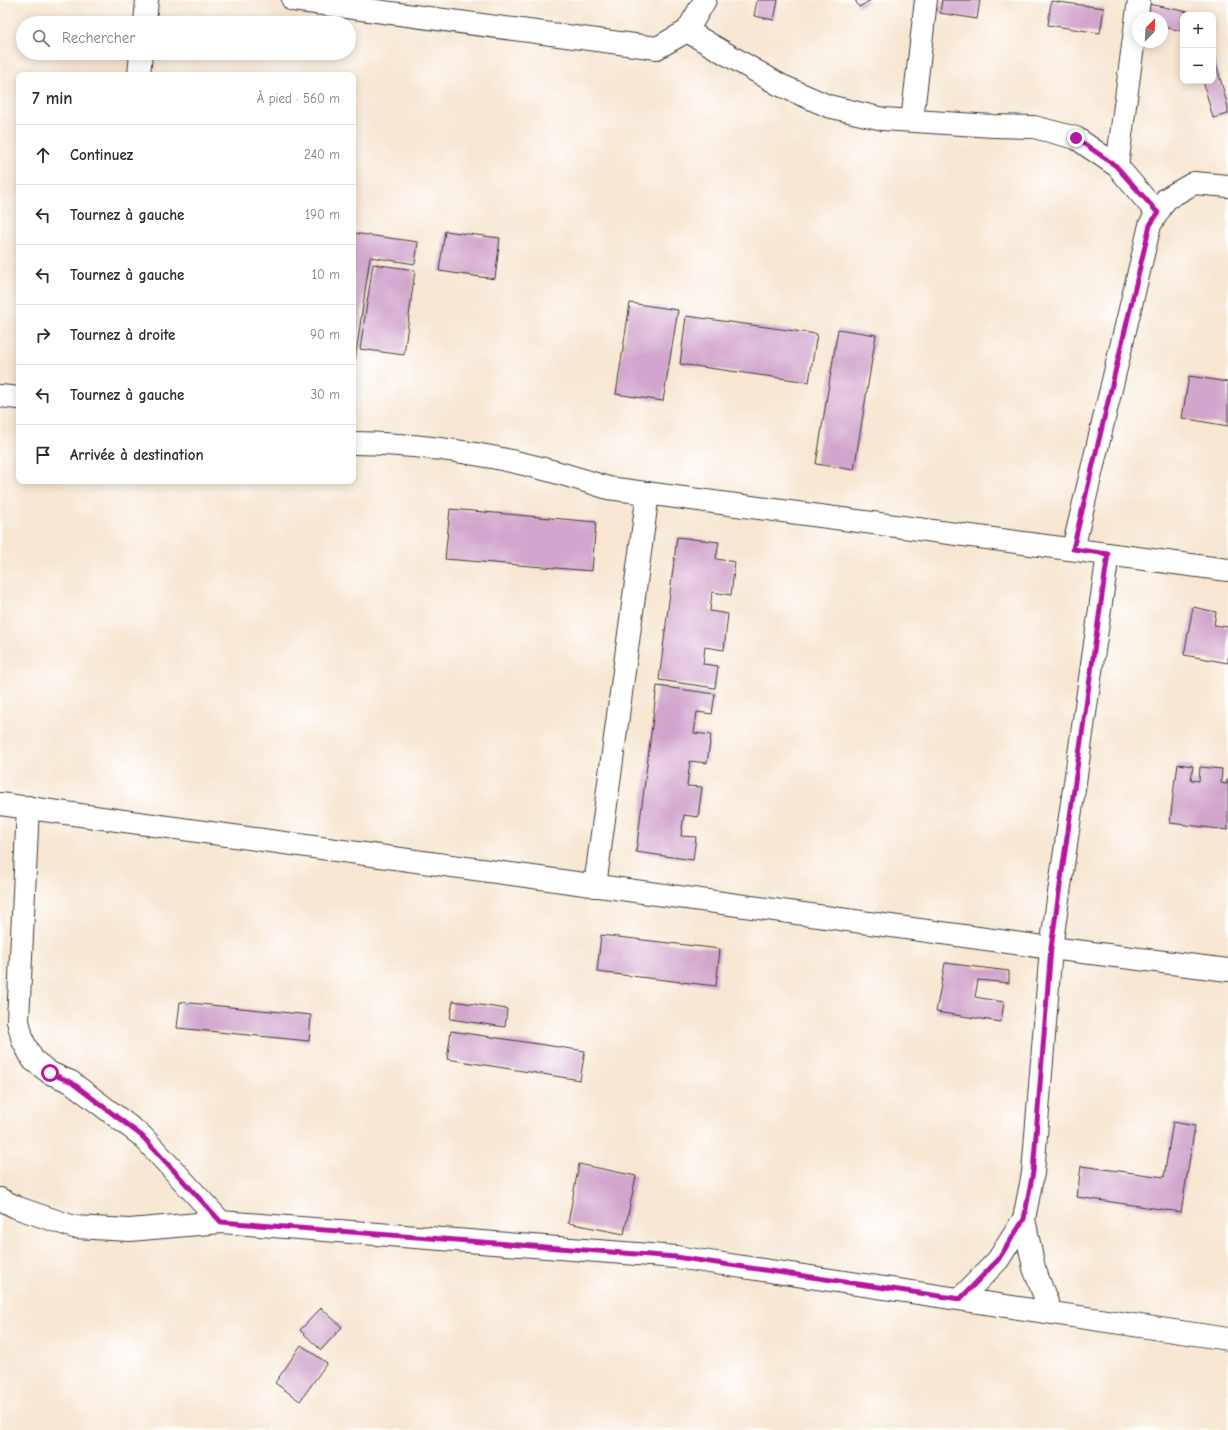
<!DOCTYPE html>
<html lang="fr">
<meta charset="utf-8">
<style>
:root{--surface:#fff;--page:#f7f7f7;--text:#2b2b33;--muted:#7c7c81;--line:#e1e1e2}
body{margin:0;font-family:"Comic Neue",sans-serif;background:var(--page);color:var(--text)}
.controls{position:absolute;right:12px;top:12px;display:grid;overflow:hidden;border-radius:8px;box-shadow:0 2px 10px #0003}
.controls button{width:36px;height:36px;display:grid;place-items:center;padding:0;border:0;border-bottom:1px solid var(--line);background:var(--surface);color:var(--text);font:20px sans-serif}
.compass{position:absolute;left:1132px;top:12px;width:36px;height:36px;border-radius:50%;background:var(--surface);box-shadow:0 2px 10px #0003;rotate:24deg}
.stop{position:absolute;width:12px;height:12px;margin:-9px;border:3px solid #b5179e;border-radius:50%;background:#fff}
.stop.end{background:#b5179e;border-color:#fff;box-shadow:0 1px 4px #0008}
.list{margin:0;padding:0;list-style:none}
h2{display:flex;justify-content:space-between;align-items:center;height:52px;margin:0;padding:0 16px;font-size:17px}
h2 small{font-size:13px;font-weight:400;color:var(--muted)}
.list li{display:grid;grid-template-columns:26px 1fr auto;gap:12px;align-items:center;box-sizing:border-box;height:60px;padding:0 16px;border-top:1px solid var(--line)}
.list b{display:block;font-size:15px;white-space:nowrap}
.list em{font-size:13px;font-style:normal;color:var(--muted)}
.icon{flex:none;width:22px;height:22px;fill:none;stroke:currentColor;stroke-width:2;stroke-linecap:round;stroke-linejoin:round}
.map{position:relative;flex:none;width:1228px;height:1430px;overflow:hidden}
.search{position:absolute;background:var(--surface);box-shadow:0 2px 10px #0003;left:16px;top:16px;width:340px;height:44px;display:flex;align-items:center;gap:10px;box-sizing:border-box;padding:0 14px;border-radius:22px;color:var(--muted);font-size:15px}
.panel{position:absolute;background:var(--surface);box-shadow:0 2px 10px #0003;left:16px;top:72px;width:340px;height:412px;border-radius:8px}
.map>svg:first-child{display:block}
.building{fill:#d2a6cc}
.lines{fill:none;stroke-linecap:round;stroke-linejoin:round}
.street-casing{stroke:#3d3a37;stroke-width:24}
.street{stroke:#fff;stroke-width:22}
.route{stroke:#b5179e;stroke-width:5}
</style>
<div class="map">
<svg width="1228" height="1430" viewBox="0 0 1228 1430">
<rect width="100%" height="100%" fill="#fff"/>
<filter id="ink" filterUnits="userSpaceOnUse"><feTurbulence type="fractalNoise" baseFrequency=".025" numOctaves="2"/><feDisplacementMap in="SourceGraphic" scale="8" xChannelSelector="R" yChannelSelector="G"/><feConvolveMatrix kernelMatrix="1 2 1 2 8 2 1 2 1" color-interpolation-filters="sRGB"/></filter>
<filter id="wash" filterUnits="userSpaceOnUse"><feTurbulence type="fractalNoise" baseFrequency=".012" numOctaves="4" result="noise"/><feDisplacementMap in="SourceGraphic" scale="16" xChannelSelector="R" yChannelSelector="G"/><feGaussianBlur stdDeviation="0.9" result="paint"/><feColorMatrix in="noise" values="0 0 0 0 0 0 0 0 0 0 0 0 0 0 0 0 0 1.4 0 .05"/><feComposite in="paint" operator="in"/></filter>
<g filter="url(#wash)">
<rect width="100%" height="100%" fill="#f7e6d1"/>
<g id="blocks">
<path class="building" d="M 757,0 L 778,0 L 774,20 L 754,16 Z
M 855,0 L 871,0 L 859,7 Z
M 942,0 L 980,0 L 977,19 L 940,13 Z
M 1051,1 L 1104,8 L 1100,33 L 1048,25 Z
M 1148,4 L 1199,14 L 1199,15 L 1183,15 L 1183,31 L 1162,27 L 1162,18 L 1145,18 Z
M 1213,52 L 1228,107 L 1228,114 L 1213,118 L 1203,81 L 1213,81 Z
M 445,231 L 500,238 L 495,279 L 439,271 Z
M 353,233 L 418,242 L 415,264 L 370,257 L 354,367 Z
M 373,264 L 415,270 L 404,355 L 360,349 Z
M 630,303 L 678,310 L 663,401 L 616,394 Z
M 686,316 L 817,334 L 809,382 L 680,364 Z
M 838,329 L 876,335 L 854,470 L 816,464 Z
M 1189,376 L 1228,382 L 1228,426 L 1182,418 Z
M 450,509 L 596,522 L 592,571 L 445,559 Z
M 677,537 L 719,542 L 716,559 L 735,562 L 731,595 L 712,592 L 710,611 L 728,614 L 724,650 L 705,647 L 703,664 L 718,666 L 715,688 L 659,680 Z
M 1193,607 L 1216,612 L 1214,625 L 1228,627 L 1228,663 L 1184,655 Z
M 657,686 L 715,694 L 712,714 L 697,712 L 694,733 L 711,735 L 707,763 L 690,761 L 687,786 L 702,787 L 698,817 L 684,815 L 681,836 L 696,837 L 693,860 L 636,852 Z
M 1178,764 L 1193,766 L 1191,780 L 1199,781 L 1200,767 L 1222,769 L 1221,783 L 1227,784 L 1227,780 L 1228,780 L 1228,830 L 1170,823 L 1175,778 L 1176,778 Z
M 601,935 L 720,949 L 716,986 L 597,972 Z
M 945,963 L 1009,971 L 1009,983 L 978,980 L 975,997 L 1004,1002 L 1001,1022 L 936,1012 Z
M 453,1001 L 507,1009 L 505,1027 L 450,1019 Z
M 180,1002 L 311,1015 L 309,1041 L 177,1028 Z
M 451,1031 L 585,1051 L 580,1080 L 447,1059 Z
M 1173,1122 L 1195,1126 L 1181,1212 L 1077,1197 L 1081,1166 L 1164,1177 Z
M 579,1164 L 636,1176 L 624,1234 L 568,1223 Z
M 321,1308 L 342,1327 L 321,1350 L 300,1330 Z
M 301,1345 L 327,1363 L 300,1401 L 275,1383 Z"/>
</g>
</g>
<g filter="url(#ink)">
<use href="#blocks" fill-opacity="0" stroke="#3d3a37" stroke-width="1"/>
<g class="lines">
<defs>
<path id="street" d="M 293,0 L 657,48 L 687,31 L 705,0
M 145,23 L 147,0
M 687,31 L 780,85 L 828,106 L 883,119 L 993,126 L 1034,127 L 1076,138 L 1117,166 L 1157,213
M 139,75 L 141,53
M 912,121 L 926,0
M 1117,166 L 1139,0
M 0,396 L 19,398
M 353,443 C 413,444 473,451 532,466 C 558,472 583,480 608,488 L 1228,570
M 1073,549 L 1150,225 L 1166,199 L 1194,183 L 1228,186
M 0,804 L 1051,948 L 1228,970
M 28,807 L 18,1021 L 23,1041 L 33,1060 L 50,1073 L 71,1082 L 142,1136 L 221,1222
M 595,886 L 648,493
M 0,1199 L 18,1208 L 74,1227 L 130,1230 L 221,1222 L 676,1257 L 1228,1339
M 1024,1219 L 1034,1268 L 1051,1313
M 960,1299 L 998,1260 L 1024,1219 L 1033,1173 L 1051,948 L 1108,554"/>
</defs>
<use href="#street" class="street-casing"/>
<use href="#street" class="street"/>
</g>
</g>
<g class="lines" filter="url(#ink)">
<path class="route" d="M 50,1073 L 71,1082 L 142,1136 L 221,1222 L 676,1257 L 960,1299 L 998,1260 L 1024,1219 L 1033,1172 L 1051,948 L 1108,554 L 1073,549 L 1150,225 L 1158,213 L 1116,166 L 1076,138"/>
</g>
</svg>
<div class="controls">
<button>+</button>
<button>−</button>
</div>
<svg class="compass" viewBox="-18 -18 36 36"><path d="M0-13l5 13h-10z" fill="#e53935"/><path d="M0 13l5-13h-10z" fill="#7c7c81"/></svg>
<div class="stop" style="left:50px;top:1073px"></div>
<div class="stop end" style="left:1076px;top:138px"></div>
<div class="search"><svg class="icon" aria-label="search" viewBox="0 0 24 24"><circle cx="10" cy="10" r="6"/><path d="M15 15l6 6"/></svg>Rechercher</div>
<section class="panel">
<h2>7 min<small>À pied · 560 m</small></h2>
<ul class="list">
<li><svg class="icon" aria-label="ahead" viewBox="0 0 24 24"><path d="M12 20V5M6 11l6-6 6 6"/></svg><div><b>Continuez</b></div><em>240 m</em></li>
<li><svg class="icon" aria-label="left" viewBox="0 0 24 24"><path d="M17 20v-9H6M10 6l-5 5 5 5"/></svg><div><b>Tournez à gauche</b></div><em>190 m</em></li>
<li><svg class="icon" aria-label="left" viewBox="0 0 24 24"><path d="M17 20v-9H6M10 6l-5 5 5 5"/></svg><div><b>Tournez à gauche</b></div><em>10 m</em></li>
<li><svg class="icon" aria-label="right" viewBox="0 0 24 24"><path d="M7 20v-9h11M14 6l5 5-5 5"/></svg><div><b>Tournez à droite</b></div><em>90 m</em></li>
<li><svg class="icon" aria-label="left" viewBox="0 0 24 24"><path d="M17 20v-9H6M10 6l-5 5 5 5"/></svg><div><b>Tournez à gauche</b></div><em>30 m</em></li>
<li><svg class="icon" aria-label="arrive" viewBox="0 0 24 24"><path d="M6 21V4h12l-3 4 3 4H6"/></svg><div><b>Arrivée à destination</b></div></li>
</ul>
</section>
</div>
